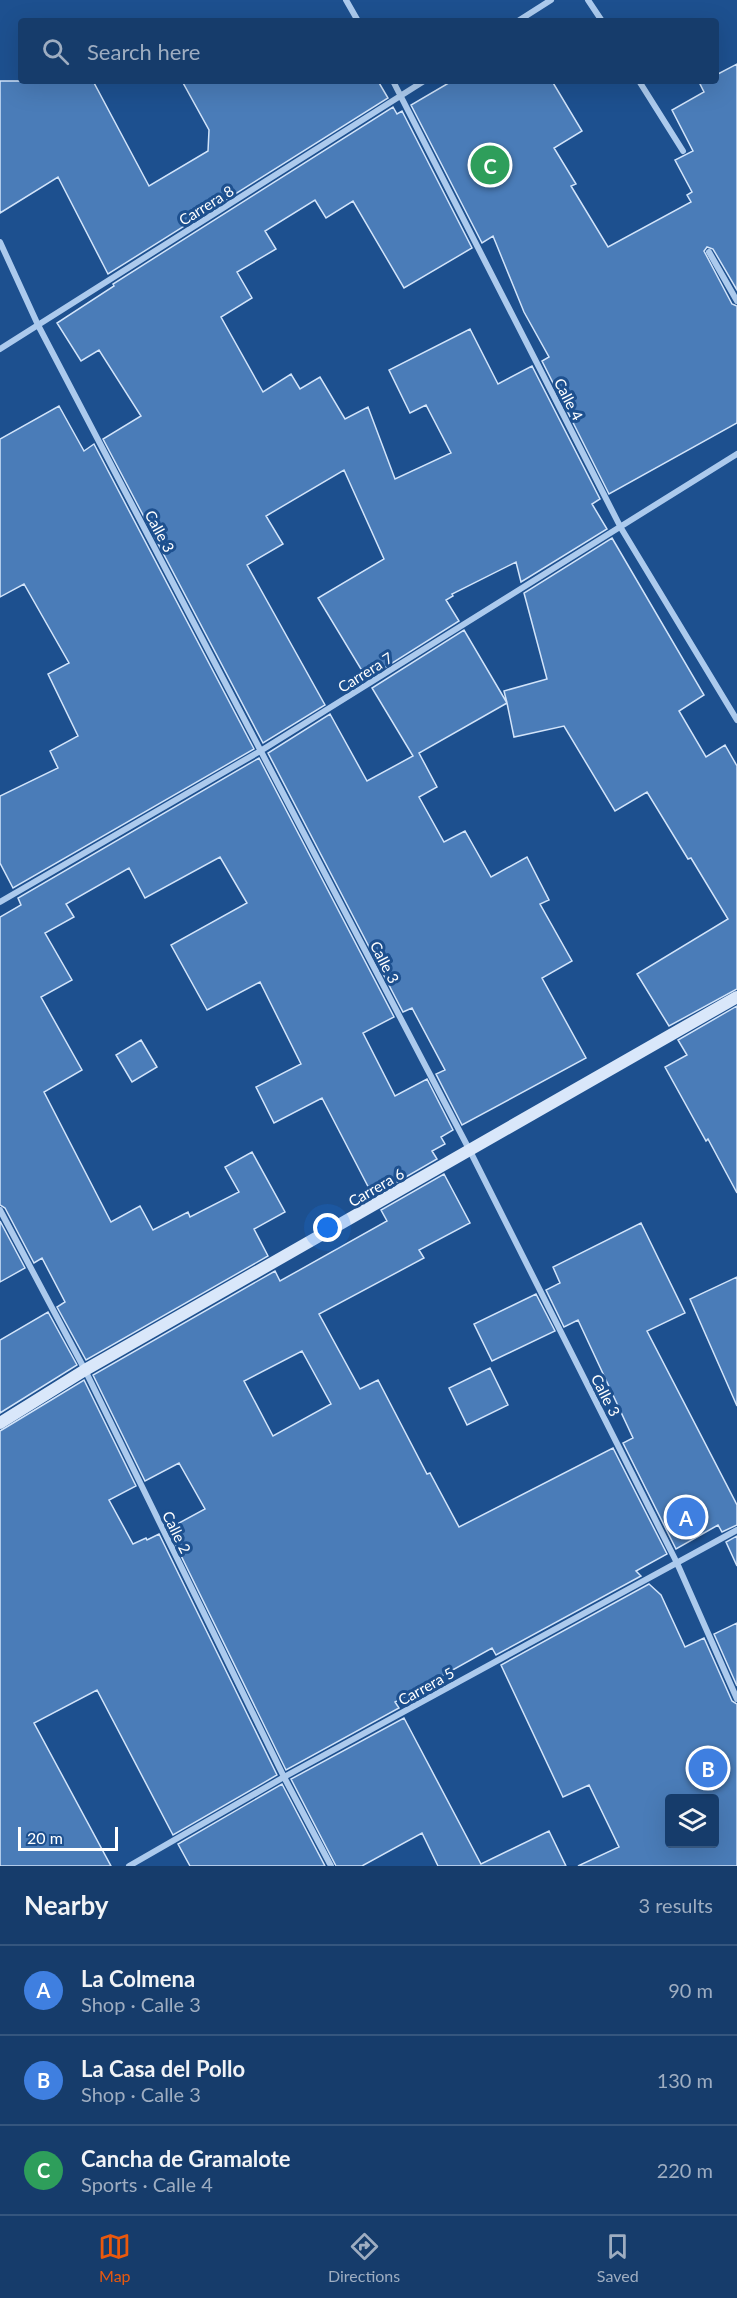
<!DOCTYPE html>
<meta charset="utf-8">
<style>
:root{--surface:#163c6b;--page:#1f4371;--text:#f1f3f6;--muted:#9eadc1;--line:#35567e;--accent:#ea580c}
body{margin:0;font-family:Lato,sans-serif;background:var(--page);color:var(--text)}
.controls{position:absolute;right:18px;bottom:18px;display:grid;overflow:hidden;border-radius:6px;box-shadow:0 6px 24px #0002}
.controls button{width:54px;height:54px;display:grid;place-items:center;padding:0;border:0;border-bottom:2px solid var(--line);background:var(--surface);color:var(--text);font:30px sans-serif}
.scale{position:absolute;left:18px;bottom:15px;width:100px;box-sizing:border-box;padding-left:6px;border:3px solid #fff;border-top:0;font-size:16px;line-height:21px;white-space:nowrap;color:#fff;-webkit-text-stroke:4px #1d508f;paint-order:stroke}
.you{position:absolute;left:328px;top:1228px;width:21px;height:21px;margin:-15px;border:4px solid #fff;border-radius:50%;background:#1a73e8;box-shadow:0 0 0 9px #1a73e833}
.badge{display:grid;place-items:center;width:39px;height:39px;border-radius:50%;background:var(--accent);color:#fff;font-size:20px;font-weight:700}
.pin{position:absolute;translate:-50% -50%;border:3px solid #fff;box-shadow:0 2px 6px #0006}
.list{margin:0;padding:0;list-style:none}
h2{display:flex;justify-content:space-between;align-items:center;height:78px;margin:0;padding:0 24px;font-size:26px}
h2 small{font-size:20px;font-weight:400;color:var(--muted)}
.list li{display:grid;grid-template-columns:39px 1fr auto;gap:18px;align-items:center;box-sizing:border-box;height:90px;padding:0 24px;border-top:2px solid var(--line)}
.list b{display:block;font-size:22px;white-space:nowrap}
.list p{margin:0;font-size:20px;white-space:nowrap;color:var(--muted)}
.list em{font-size:20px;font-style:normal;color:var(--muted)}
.icon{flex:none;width:33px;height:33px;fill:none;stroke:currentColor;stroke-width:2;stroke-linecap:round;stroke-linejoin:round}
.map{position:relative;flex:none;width:737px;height:1866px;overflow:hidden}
.search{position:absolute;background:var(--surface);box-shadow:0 6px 24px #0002;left:18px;right:18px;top:18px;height:66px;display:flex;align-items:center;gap:15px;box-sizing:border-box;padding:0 21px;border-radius:6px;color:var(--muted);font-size:22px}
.sheet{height:348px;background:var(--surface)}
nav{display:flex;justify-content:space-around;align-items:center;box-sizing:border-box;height:84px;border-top:2px solid var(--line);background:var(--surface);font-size:16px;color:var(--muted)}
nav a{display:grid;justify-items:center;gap:3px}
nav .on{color:var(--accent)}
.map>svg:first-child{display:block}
.building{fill:#4a7cb8;stroke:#d2e4fa;stroke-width:1.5;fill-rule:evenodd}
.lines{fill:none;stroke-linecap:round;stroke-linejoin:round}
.minor{stroke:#accaed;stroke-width:6}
.secondary{stroke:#d9e7fa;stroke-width:12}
.labels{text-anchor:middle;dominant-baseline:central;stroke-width:6;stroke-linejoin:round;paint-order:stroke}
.street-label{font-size:15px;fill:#fff;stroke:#1d508f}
</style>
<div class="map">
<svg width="737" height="1866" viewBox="0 0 737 1866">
<rect width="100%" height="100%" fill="#1d508f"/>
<path class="building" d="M 737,64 L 737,290 L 713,249 L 707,247 L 704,251 L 732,304 L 737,306 L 737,423 L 609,494 L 542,361 L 549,357 L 524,312 L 493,236 L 482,243 L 411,105 L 452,81 L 552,81 L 582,131 L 554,148 L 576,184 L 571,186 L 608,247 L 691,202 L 687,195 L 692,192 L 675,160 L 693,151 L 672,110 L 704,92 L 700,84 L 705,81 L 716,81 L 716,75 Z
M 0,81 L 93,81 L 149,186 L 208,151 L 209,130 L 182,81 L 378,81 L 388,98 L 108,274 L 58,177 L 0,213 Z
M 393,107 L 397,114 L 402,111 L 472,248 L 404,288 L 353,201 L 326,218 L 315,200 L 265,231 L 276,249 L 237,272 L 252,298 L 221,317 L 263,392 L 291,374 L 300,389 L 320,377 L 345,419 L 368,407 L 395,479 L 451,453 L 426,405 L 410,413 L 389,370 L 470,329 L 498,384 L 532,366 L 600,499 L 592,504 L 607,529 L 521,582 L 516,562 L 452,594 L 453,596 L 446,600 L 459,621 L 367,679 L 318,598 L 384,559 L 344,470 L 266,516 L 283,544 L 247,565 L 325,705 L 263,743 L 103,439 L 141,416 L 99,350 L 81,361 L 57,323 L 114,286 L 113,284 Z
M 59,406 L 84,451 L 94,444 L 254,749 L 13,888 L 0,863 L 0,796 L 58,768 L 50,751 L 78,736 L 48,674 L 69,663 L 24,584 L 0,597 L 0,439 Z
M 612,538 L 704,695 L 679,711 L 706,757 L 725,745 L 737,766 L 737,989 L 669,1026 L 637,974 L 728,919 L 691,858 L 688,859 L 647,792 L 615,811 L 564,726 L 514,737 L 507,703 L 419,753 L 437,787 L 419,797 L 444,842 L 465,831 L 491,877 L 527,857 L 549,900 L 540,904 L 572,961 L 542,978 L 586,1058 L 462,1125 L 436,1074 L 445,1070 L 412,1008 L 403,1012 L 268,753 L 330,714 L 367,781 L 413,756 L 372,688 L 464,630 L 507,703 L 504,691 L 547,679 L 524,593 Z
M 259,758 L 394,1017 L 363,1033 L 395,1096 L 427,1079 L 453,1130 L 441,1137 L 445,1144 L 432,1151 L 437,1159 L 373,1196 L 322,1098 L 274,1123 L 256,1087 L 301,1064 L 260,982 L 207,1010 L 171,945 L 247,903 L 220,857 L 145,898 L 129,868 L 66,904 L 74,917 L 45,933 L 72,980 L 41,997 L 82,1070 L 44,1092 L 111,1222 L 140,1206 L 153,1230 L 188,1212 L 190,1217 L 239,1192 L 225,1167 L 252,1152 L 285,1212 L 254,1229 L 268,1256 L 86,1360 L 57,1307 L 65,1302 L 42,1258 L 34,1263 L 5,1208 L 0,1205 L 0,917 L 21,905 L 18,898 Z
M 737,1006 L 737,1193 L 708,1139 L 706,1141 L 665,1067 L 687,1055 L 678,1040 Z
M 141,1040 L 157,1067 L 132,1082 L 116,1055 Z
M 444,1174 L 470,1223 L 419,1250 L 424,1258 L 319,1314 L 360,1389 L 378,1380 L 427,1474 L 430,1473 L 459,1527 L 613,1448 L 667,1554 L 636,1571 L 641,1576 L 496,1655 L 492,1648 L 395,1702 L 399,1708 L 286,1770 L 168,1529 L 205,1509 L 179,1463 L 145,1481 L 93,1375 L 275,1271 L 280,1281 L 387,1221 L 381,1210 ZM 302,1351 L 331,1404 L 273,1436 L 244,1381 Z
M 0,1221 L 25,1268 L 0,1282 Z
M 641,1223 L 685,1313 L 647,1331 L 737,1505 L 737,1525 L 722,1532 L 718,1525 L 676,1549 L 623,1443 L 633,1438 L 578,1320 L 564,1327 L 546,1290 L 560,1283 L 553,1267 Z
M 737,1277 L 737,1406 L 690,1299 Z
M 536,1294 L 555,1331 L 492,1361 L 474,1324 Z
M 48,1312 L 77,1365 L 0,1413 L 0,1340 Z
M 490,1368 L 508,1405 L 467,1425 L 449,1388 Z
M 84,1380 L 136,1486 L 109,1500 L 133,1544 L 146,1538 L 147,1540 L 159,1534 L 277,1775 L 173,1835 L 97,1690 L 34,1723 L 111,1866 L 0,1866 L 0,1431 Z
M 737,1536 L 737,1566 L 726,1542 Z
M 649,1584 L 661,1595 L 685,1647 L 704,1638 L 732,1701 L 737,1704 L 737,1866 L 578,1866 L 619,1847 L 589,1785 L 563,1797 L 501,1665 ZM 669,1798 L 714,1798 L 714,1844 L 669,1844 Z
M 737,1623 L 737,1686 L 714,1634 Z
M 404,1718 L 481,1864 L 549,1831 L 566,1866 L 438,1866 L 422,1833 L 362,1866 L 336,1866 L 291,1779 Z
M 282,1784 L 325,1866 L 190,1866 L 178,1844 Z"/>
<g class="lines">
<path class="minor" d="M 346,0 L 358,21
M 588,0 L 602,21
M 518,21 L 551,0
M 393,81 L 621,528 L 737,720
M 639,81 L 683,151
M 0,242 L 38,325 L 470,1151 L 677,1563 L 737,1699
M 709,252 L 737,301
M 0,349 L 424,81
M 0,902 L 262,750 L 737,454
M 0,1210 L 85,1370 L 284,1777 L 331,1866
M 129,1866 L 284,1777 L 737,1530"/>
<path class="secondary" d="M 0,1423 L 85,1370 L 737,997"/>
</g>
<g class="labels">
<g class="street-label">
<text transform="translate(206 205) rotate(-32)">Carrera 8</text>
<text transform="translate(569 399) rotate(63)">Calle 4</text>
<text transform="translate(160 531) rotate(62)">Calle 3</text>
<text transform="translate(365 672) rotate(-32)">Carrera 7</text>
<text transform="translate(385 962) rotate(63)">Calle 3</text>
<text transform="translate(376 1187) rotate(-30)">Carrera 6</text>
<text transform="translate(606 1395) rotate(63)">Calle 3</text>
<text transform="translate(177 1532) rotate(64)">Calle 2</text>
<text transform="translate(426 1686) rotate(-29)">Carrera 5</text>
</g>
</g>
</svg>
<div class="controls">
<button><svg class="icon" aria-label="layers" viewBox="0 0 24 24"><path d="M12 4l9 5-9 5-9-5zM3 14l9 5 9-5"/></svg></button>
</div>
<div class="scale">20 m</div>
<div class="you"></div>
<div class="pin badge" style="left:686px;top:1517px;background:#3f7fe0">A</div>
<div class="pin badge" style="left:708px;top:1768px;background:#3f7fe0">B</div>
<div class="pin badge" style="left:490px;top:165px;background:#2e9e5b">C</div>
<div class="search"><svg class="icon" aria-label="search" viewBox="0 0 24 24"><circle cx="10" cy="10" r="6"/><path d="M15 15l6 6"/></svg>Search here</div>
</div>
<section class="sheet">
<h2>Nearby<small>3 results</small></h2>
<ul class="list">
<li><span class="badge" style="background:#3f7fe0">A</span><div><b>La Colmena</b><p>Shop · Calle 3</p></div><em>90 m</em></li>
<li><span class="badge" style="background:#3f7fe0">B</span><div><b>La Casa del Pollo</b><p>Shop · Calle 3</p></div><em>130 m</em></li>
<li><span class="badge" style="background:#2e9e5b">C</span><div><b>Cancha de Gramalote</b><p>Sports · Calle 4</p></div><em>220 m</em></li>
</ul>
</section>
<nav>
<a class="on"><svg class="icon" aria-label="map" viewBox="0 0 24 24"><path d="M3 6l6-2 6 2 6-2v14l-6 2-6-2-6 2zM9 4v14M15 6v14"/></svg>Map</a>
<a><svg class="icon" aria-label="directions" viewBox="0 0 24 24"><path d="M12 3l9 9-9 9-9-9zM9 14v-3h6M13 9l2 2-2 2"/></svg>Directions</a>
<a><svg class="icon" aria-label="saved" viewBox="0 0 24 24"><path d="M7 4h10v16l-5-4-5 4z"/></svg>Saved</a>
</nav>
